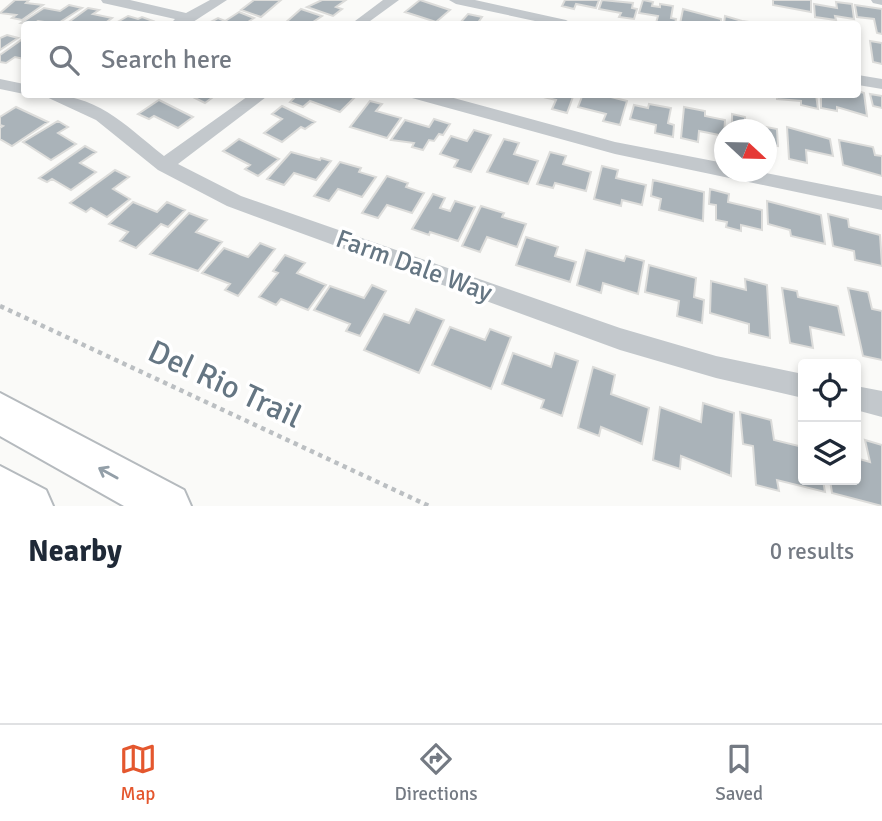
<!DOCTYPE html>
<style>
:root{--surface:#fff;--page:#f6f6f7;--text:#1f2937;--muted:#747a83;--line:#e0e1e3;--accent:#e4572e}
body{margin:0;font-family:Signika,sans-serif;background:var(--page);color:var(--text)}
.controls{position:absolute;right:21px;bottom:21px;display:grid;overflow:hidden;border-radius:7px;box-shadow:0 4px 10px #0003}
.controls button{width:63px;height:63px;display:grid;place-items:center;padding:0;border:0;border-bottom:2px solid var(--line);background:var(--surface);color:var(--text);font:35px sans-serif}
.compass{position:absolute;left:714px;top:119px;width:63px;height:63px;border-radius:50%;background:var(--surface);box-shadow:0 4px 10px #0003;rotate:112deg}
.list{margin:0;padding:0;list-style:none}
h2{display:flex;justify-content:space-between;align-items:center;height:91px;margin:0;padding:0 28px;font-size:30px}
h2 small{font-size:23px;font-weight:400;color:var(--muted)}
.icon{flex:none;width:38px;height:38px;fill:none;stroke:currentColor;stroke-width:2;stroke-linecap:round;stroke-linejoin:round}
.map{position:relative;flex:none;width:882px;height:506px;overflow:hidden}
.search{position:absolute;background:var(--surface);box-shadow:0 4px 10px #0003;left:21px;right:21px;top:21px;height:77px;display:flex;align-items:center;gap:18px;box-sizing:border-box;padding:0 24px;border-radius:7px;color:var(--muted);font-size:26px}
.sheet{height:217px;background:var(--surface)}
nav{display:flex;justify-content:space-around;align-items:center;box-sizing:border-box;height:98px;border-top:2px solid var(--line);background:var(--surface);font-size:19px;color:var(--muted)}
nav a{display:grid;justify-items:center;gap:4px}
nav .on{color:var(--accent)}
.map>svg:first-child{display:block}
.building{fill:#aab3b9;stroke:#dcdcda;stroke-width:2}
.lines{fill:none;stroke-linecap:round;stroke-linejoin:round}
.primary-casing{stroke:#b5babe;stroke-width:4}
.path{stroke:#bbbfc2;stroke-width:4.5;stroke-dasharray:4.5 4.5;stroke-linecap:butt}
.minor{fill:#c3c8cc;fill-rule:evenodd}
.primary{fill:#fff;fill-rule:evenodd}
.oneway{stroke:#939fa8}
.labels{text-anchor:middle;dominant-baseline:central;stroke-width:7;stroke-linejoin:round;paint-order:stroke}
.street-label{font-size:26px;fill:#657683;stroke:#fff}
.near-street-label{font-size:32px;fill:#657683;stroke:#fff}
</style>
<div class="map">
<svg width="882" height="506" viewBox="0 0 882 506">
<rect width="100%" height="100%" fill="#fafaf8"/>
<path class="building" d="M 15,0 L 29,0 L 26,3 L 43,5 L 22,20 L 12,18 L 16,15 L 0,13 Z
M 254,0 L 281,0 L 261,17 L 241,10 Z
M 322,0 L 346,0 L 336,7 L 342,9 L 333,16 L 307,7 Z
M 420,0 L 450,10 L 436,22 L 405,12 Z
M 565,0 L 599,0 L 596,8 L 576,4 L 574,9 L 562,6 Z
M 602,0 L 633,3 L 632,8 L 637,9 L 634,19 L 619,17 L 621,13 L 599,9 Z
M 643,0 L 653,2 L 652,6 L 660,7 L 660,4 L 673,6 L 671,18 L 676,19 L 675,24 L 656,23 L 658,16 L 639,13 Z
M 773,0 L 811,0 L 811,12 L 773,5 Z
M 836,2 L 852,4 L 854,19 L 835,16 L 836,20 L 815,17 L 814,4 L 837,8 Z
M 69,5 L 82,8 L 57,24 L 38,21 L 33,24 L 21,23 L 44,8 L 60,11 Z
M 855,5 L 882,9 L 882,34 L 877,33 L 874,19 L 857,17 Z
M 88,8 L 99,10 L 93,14 L 112,18 L 104,24 L 66,24 Z
M 301,9 L 322,16 L 310,24 L 284,24 Z
M 683,9 L 721,19 L 721,24 L 680,24 Z
M 239,12 L 254,18 L 245,24 L 207,24 L 218,18 L 225,21 Z
M 468,14 L 482,17 L 477,24 L 480,24 L 459,24 Z
M 128,16 L 138,19 L 142,17 L 153,21 L 148,24 L 114,24 Z
M 725,16 L 742,21 L 763,24 L 724,24 Z
M 7,35 L 18,38 L 0,50 L 0,38 Z
M 24,38 L 24,59 L 15,57 L 6,63 L 0,62 L 0,55 Z
M 870,41 L 882,43 L 882,64 L 873,62 Z
M 858,91 L 864,93 L 867,116 L 837,107 L 837,111 L 821,108 L 821,94 L 848,96 L 858,94 Z
M 187,94 L 217,94 L 205,103 Z
M 298,94 L 351,94 L 356,96 L 340,112 L 310,101 L 303,107 L 290,102 Z
M 574,94 L 567,113 L 552,109 L 556,100 L 535,95 Z
M 583,94 L 599,94 L 627,101 L 620,125 L 603,121 L 606,114 L 578,107 Z
M 777,94 L 816,94 L 818,109 L 801,105 L 801,101 L 777,99 Z
M 870,94 L 882,96 L 882,108 L 873,106 Z
M 159,100 L 193,117 L 178,128 L 154,116 L 149,119 L 138,114 Z
M 370,101 L 382,104 L 376,111 L 401,118 L 387,138 L 350,127 Z
M 649,104 L 671,108 L 668,123 L 674,125 L 673,137 L 655,133 L 656,125 L 630,119 L 634,105 L 648,108 Z
M 282,106 L 315,122 L 305,129 L 301,127 L 282,142 L 264,133 L 282,119 L 272,114 Z
M 16,107 L 48,122 L 12,146 L 0,139 L 0,128 L 3,126 L 0,125 L 0,117 Z
M 684,107 L 705,111 L 705,116 L 725,120 L 724,136 L 699,131 L 698,142 L 681,138 Z
M 732,114 L 745,117 L 745,123 L 777,129 L 778,146 L 766,144 L 766,130 L 732,130 Z
M 434,119 L 450,124 L 443,135 L 439,134 L 434,141 L 429,140 L 423,150 L 412,147 L 414,143 L 391,140 L 405,120 L 429,127 Z
M 58,121 L 68,127 L 58,133 L 76,144 L 51,160 L 23,142 Z
M 787,127 L 830,139 L 833,156 L 806,150 L 807,163 L 789,159 Z
M 474,130 L 491,135 L 471,172 L 454,167 L 458,160 L 440,154 L 451,136 L 467,141 Z
M 239,139 L 279,159 L 258,176 L 245,169 L 250,165 L 223,151 Z
M 504,139 L 519,143 L 514,154 L 538,161 L 528,184 L 487,172 Z
M 839,140 L 873,147 L 875,155 L 882,156 L 882,176 L 843,165 Z
M 85,146 L 96,152 L 80,163 L 96,172 L 71,190 L 52,179 L 47,182 L 39,178 Z
M 291,152 L 320,160 L 321,158 L 331,161 L 316,180 L 294,173 L 284,185 L 267,179 Z
M 550,152 L 566,156 L 563,164 L 591,172 L 586,191 L 555,183 L 553,188 L 537,184 Z
M 340,162 L 361,168 L 359,172 L 376,177 L 362,197 L 338,189 L 329,201 L 314,196 Z
M 602,166 L 618,170 L 616,178 L 646,185 L 642,205 L 622,200 L 621,206 L 594,199 Z
M 115,170 L 129,177 L 113,189 L 130,199 L 107,217 L 91,208 L 86,212 L 70,203 Z
M 387,176 L 408,183 L 406,187 L 424,193 L 412,213 L 387,205 L 378,218 L 362,213 Z
M 653,180 L 704,192 L 703,221 L 659,210 L 661,199 L 651,196 Z
M 710,189 L 729,194 L 728,202 L 762,210 L 762,230 L 741,225 L 741,231 L 726,227 L 727,222 L 716,220 L 716,205 L 709,204 Z
M 433,194 L 445,198 L 440,208 L 450,211 L 455,201 L 475,207 L 458,241 L 430,232 L 429,235 L 412,229 Z
M 767,201 L 821,215 L 825,244 L 791,236 L 790,230 L 768,224 Z
M 133,202 L 157,212 L 167,202 L 185,210 L 168,227 L 161,224 L 136,248 L 120,241 L 128,232 L 109,224 Z
M 481,206 L 504,213 L 502,217 L 526,224 L 517,247 L 487,237 L 480,252 L 462,246 Z
M 189,213 L 207,220 L 196,232 L 222,242 L 198,271 L 150,254 Z
M 828,214 L 848,219 L 849,227 L 880,235 L 882,266 L 855,260 L 854,251 L 833,246 Z
M 526,237 L 558,247 L 555,256 L 576,262 L 570,282 L 516,265 Z
M 260,243 L 275,249 L 238,296 L 225,290 L 230,284 L 202,273 L 224,248 L 248,257 Z
M 586,250 L 624,261 L 626,256 L 644,261 L 638,294 L 603,283 L 601,293 L 577,285 Z
M 285,255 L 305,263 L 297,273 L 326,285 L 308,310 L 281,299 L 276,305 L 259,297 L 278,273 L 273,271 Z
M 649,265 L 696,278 L 694,297 L 704,300 L 702,323 L 677,316 L 679,301 L 645,292 Z
M 745,279 L 767,285 L 770,338 L 749,333 L 749,324 L 710,313 L 711,281 L 746,290 Z
M 372,285 L 386,291 L 360,336 L 346,331 L 350,324 L 314,310 L 330,286 L 364,298 Z
M 782,288 L 797,291 L 798,297 L 838,306 L 844,335 L 810,327 L 813,348 L 790,343 Z
M 848,288 L 868,292 L 872,309 L 882,311 L 882,360 L 863,356 Z
M 416,309 L 444,320 L 419,373 L 364,350 L 384,314 L 409,323 Z
M 450,327 L 485,340 L 490,329 L 511,337 L 491,389 L 432,365 Z
M 513,353 L 551,367 L 555,353 L 578,361 L 562,416 L 541,408 L 544,400 L 502,384 Z
M 593,367 L 615,375 L 611,394 L 649,408 L 642,444 L 601,427 L 599,436 L 578,428 Z
M 703,403 L 734,413 L 731,476 L 681,456 L 680,469 L 653,460 L 660,407 L 701,422 Z
M 740,412 L 771,420 L 774,440 L 803,447 L 803,480 L 823,480 L 825,492 L 777,480 L 779,491 L 756,485 L 753,446 L 743,444 Z
M 865,440 L 882,445 L 882,506 L 832,493 L 830,480 L 856,480 L 856,458 L 870,462 Z"/>
<g class="lines">
<defs>
<path id="primary" d="M 0,393 L 184,490 L 191,506 L 124,506 L 0,436 Z
M 0,466 L 46,490 L 53,506 L 0,506 Z"/>
</defs>
<use href="#primary" class="primary-casing"/>
<path class="path" d="M 0,306 L 429,506"/>
<path class="minor" d="M 101,0 L 130,0 L 186,13 L 210,0 L 227,0 L 193,22 L 170,24 L 175,19 L 103,3 Z
M 383,0 L 399,0 L 366,24 L 351,24 Z
M 449,0 L 475,0 L 566,20 L 573,24 L 549,24 L 456,4 Z
M 871,0 L 882,0 L 882,5 L 873,3 Z
M 858,75 L 882,79 L 882,89 L 858,85 Z
M 0,79 L 24,84 L 24,94 L 0,89 Z
M 40,94 C 98,94 121,122 164,156 L 251,94 L 270,94 L 178,164 L 241,196 L 620,328 L 716,356 L 803,374 L 803,398 L 716,378 L 620,350 L 227,206 L 158,170 L 96,120 Z
M 410,94 L 439,94 L 615,142 L 724,163 L 724,172 L 761,172 L 882,196 L 882,210 L 615,154 L 412,98 Z
M 856,386 L 882,391 L 882,417 L 856,410 Z"/>
<use href="#primary" class="primary"/>
</g>
<defs><path id="oneway-shaft" d="M-6 0H5M1.5-3L5.5 0L1.5 3" fill="none" stroke-width="1.6" stroke-linecap="round" stroke-linejoin="round" transform="scale(1.75)"/></defs>
<use class="oneway" href="#oneway-shaft" transform="translate(108 473) rotate(-151)"/>
<g class="labels">
<g class="street-label">
<text transform="translate(414 266) rotate(20)">Farm Dale Way</text>
</g>
<g class="near-street-label">
<text transform="translate(225 384) rotate(25)">Del Rio Trail</text>
</g>
</g>
</svg>
<div class="controls">
<button><svg class="icon" aria-label="locate" viewBox="0 0 24 24"><circle cx="12" cy="12" r="6"/><path d="M12 2v4M12 18v4M2 12h4M18 12h4"/></svg></button>
<button><svg class="icon" aria-label="layers" viewBox="0 0 24 24"><path d="M12 4l9 5-9 5-9-5zM3 14l9 5 9-5"/></svg></button>
</div>
<svg class="compass" viewBox="-18 -18 36 36"><path d="M0-13l5 13h-10z" fill="#e53935"/><path d="M0 13l5-13h-10z" fill="#747a83"/></svg>
<div class="search"><svg class="icon" aria-label="search" viewBox="0 0 24 24"><circle cx="10" cy="10" r="6"/><path d="M15 15l6 6"/></svg>Search here</div>
</div>
<section class="sheet">
<h2>Nearby<small>0 results</small></h2>
<ul class="list">
</ul>
</section>
<nav>
<a class="on"><svg class="icon" aria-label="map" viewBox="0 0 24 24"><path d="M3 6l6-2 6 2 6-2v14l-6 2-6-2-6 2zM9 4v14M15 6v14"/></svg>Map</a>
<a><svg class="icon" aria-label="directions" viewBox="0 0 24 24"><path d="M12 3l9 9-9 9-9-9zM9 14v-3h6M13 9l2 2-2 2"/></svg>Directions</a>
<a><svg class="icon" aria-label="saved" viewBox="0 0 24 24"><path d="M7 4h10v16l-5-4-5 4z"/></svg>Saved</a>
</nav>
